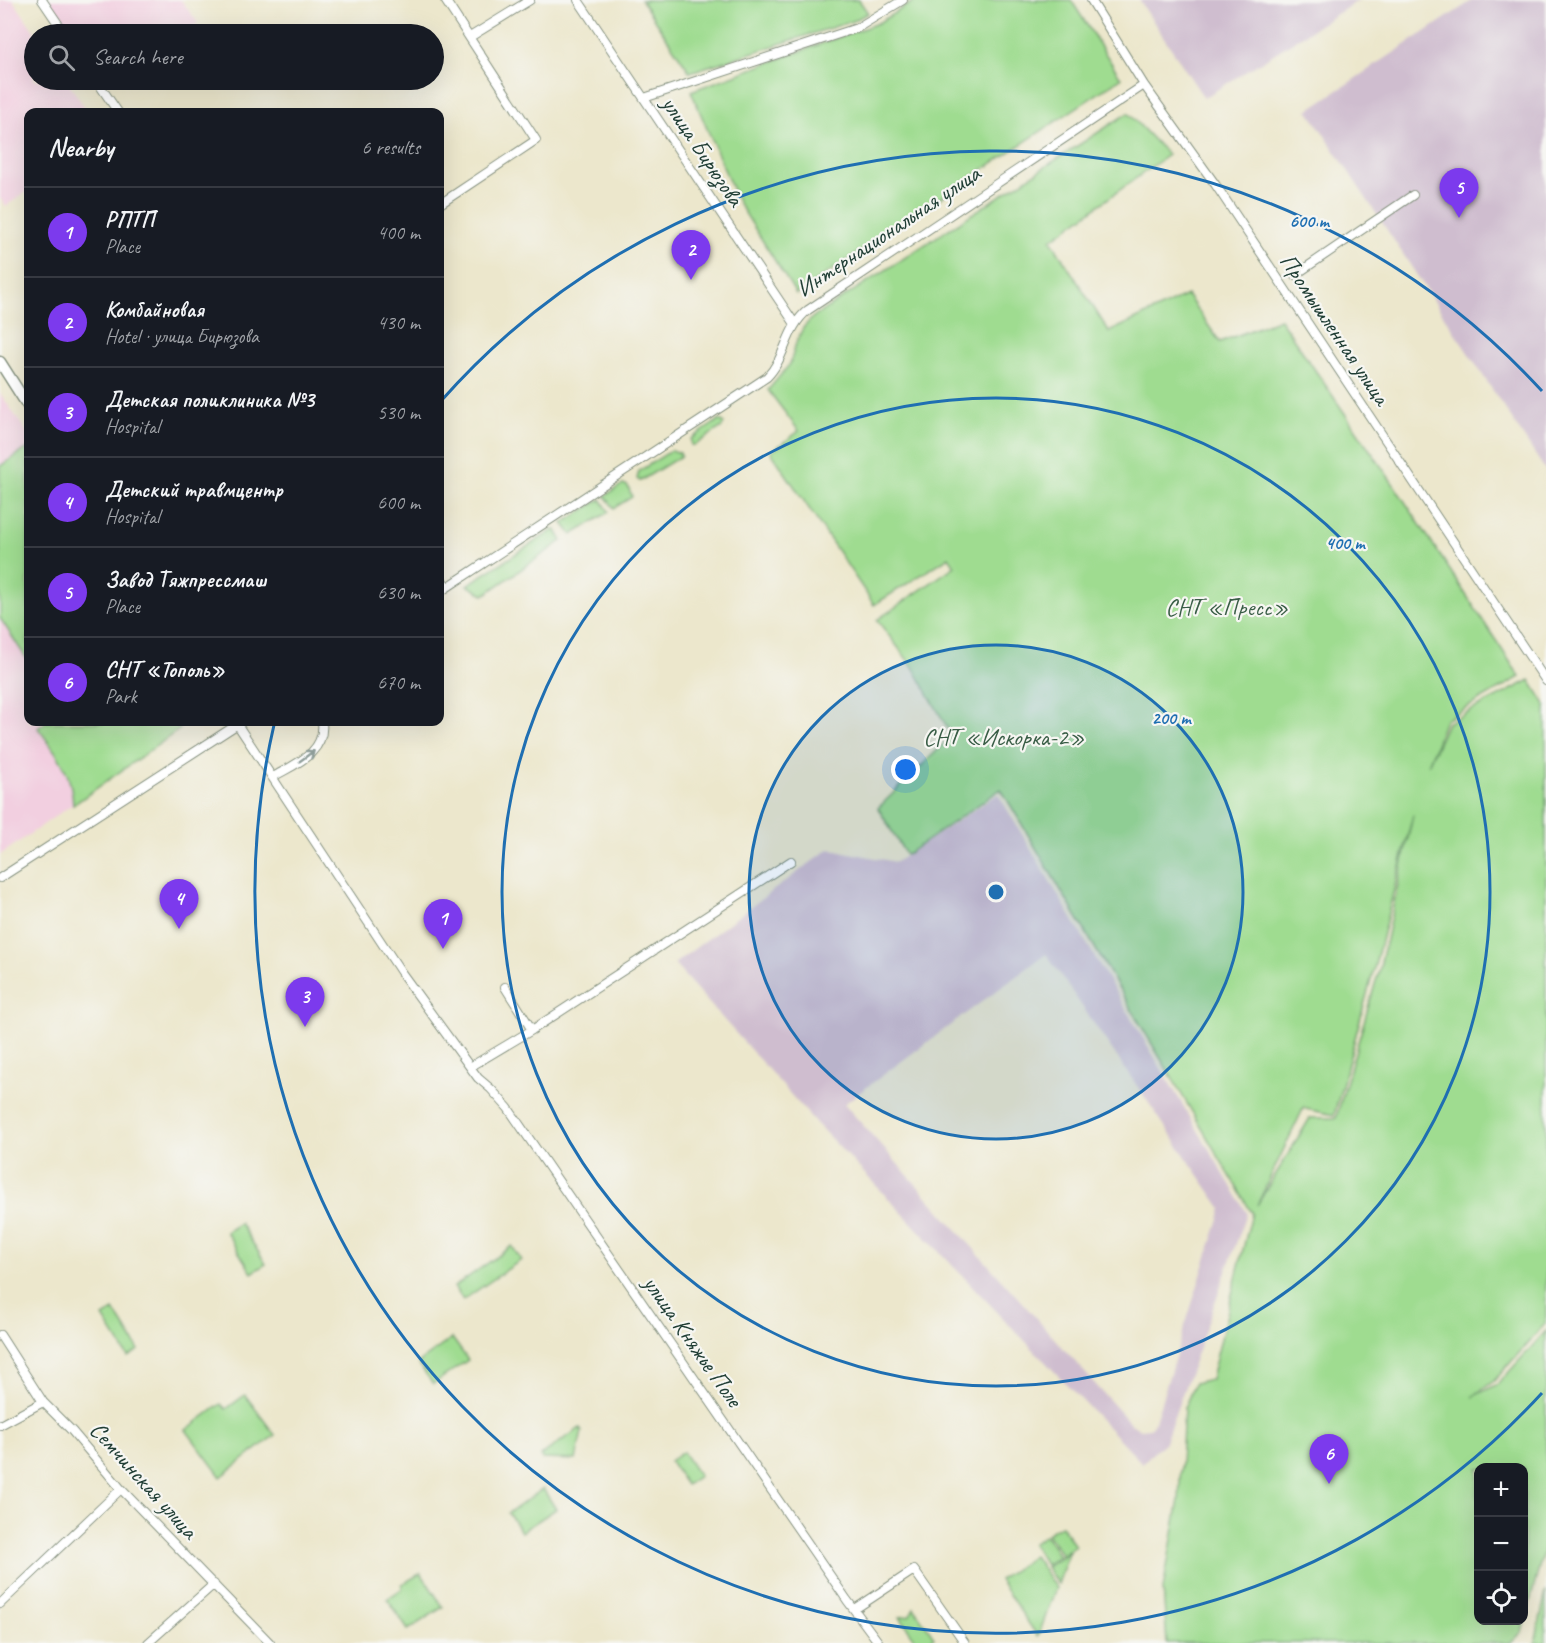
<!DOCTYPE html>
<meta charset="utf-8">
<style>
:root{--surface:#171b24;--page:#242831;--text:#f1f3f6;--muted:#9ea1a6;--line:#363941;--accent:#7c3aed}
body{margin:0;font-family:Caveat,sans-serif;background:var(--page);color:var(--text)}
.controls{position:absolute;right:18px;bottom:18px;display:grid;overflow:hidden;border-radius:12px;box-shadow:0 6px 24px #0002}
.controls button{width:54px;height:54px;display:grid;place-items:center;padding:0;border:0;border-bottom:2px solid var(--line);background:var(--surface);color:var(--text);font:30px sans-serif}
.you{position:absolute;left:906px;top:770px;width:21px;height:21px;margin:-15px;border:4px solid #fff;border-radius:50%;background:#1a73e8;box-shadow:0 0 0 9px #1a73e833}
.badge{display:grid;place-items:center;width:39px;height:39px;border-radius:50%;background:var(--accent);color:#fff;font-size:20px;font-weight:700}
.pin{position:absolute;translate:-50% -50px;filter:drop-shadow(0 2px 3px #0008)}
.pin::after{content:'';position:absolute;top:32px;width:21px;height:18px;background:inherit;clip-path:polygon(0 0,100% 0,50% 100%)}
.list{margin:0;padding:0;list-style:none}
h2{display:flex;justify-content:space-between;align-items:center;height:78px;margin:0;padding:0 24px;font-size:26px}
h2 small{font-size:20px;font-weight:400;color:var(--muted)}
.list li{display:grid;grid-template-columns:39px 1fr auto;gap:18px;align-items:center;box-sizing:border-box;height:90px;padding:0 24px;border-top:2px solid var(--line)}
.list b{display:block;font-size:22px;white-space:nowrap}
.list p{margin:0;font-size:20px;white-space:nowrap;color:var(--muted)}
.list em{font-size:20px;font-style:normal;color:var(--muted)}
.icon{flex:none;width:33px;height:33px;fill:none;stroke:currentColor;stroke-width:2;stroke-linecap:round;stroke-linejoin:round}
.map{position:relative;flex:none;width:1546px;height:1643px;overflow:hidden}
.search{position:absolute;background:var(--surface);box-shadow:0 6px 24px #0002;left:24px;top:24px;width:420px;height:66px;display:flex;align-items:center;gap:15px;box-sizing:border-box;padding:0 21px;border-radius:33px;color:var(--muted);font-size:22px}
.panel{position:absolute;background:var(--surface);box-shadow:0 6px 24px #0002;left:24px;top:108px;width:420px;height:618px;border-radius:12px}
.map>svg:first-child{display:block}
.built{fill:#f2cfe0}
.industrial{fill:#cfbdcf;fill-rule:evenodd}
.green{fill:#9fdc90;stroke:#5f8c62;stroke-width:1.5;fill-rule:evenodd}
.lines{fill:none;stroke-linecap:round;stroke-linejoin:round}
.minor-casing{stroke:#869280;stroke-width:10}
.major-casing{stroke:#869280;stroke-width:13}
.minor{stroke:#fff;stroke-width:8}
.major{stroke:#fff;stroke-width:10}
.oneway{stroke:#8f9e9a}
.ring{fill:none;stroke:#1f6fb2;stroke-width:3}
.labels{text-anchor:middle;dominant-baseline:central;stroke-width:4.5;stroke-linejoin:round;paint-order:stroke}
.street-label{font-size:24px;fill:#1f3d34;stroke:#f6f6f2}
.park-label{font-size:24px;fill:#395d46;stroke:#f6f6f2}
.centre{fill:#1f6fb2;stroke:#f6f6f2;stroke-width:3}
.ring-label{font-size:18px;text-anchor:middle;font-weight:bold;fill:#1f6fb2;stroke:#f6f6f2;stroke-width:4.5;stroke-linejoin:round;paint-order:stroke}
</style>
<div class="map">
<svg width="1546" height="1643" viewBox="0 0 1546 1643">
<rect width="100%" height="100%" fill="#f6f6f2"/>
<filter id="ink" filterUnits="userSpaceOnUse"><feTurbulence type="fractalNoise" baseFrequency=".0167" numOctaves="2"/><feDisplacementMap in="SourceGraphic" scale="12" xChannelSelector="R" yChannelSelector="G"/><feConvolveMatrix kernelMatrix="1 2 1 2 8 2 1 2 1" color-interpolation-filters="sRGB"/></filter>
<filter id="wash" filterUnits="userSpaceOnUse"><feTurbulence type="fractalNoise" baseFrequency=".008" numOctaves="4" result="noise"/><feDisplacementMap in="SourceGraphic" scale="24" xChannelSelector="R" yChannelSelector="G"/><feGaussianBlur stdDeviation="1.35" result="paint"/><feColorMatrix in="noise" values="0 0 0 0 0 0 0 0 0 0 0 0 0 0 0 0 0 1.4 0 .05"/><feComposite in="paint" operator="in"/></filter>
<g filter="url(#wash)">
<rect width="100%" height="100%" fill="#ece7cc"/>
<path class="built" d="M 0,0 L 13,0 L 36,34 L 34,34 L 34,80 L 66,80 L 88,112 L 28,112 L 28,191 L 6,206 L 0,198 Z
M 48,0 L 181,0 L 198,23 L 182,34 L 72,34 Z
M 0,393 L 28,434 L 28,722 L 183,722 L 178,725 L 180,729 L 0,855 Z"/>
<path class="industrial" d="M 1139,0 L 1359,0 L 1204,98 Z
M 1473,0 L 1546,0 L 1546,471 L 1308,110 Z
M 998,794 L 1247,1213 L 1165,1442 L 1142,1463 L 816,1123 L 674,964 L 829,849 L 896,862 ZM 1046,954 L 1222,1209 L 1155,1421 L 1150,1428 L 1140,1429 L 1131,1424 L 844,1104 Z"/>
<path class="green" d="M 641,0 L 859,0 L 868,13 L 853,21 L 690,72 Z
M 916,0 L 1071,0 L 1121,78 L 796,294 L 738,202 L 691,91 L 878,23 Z
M 1128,113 L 1168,155 L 1051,240 L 1109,332 L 1187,295 L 1220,342 L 1280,319 L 1394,485 L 1520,677 L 1445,720 L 1428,765 L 1447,723 L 1530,680 L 1546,706 L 1546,1323 L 1494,1381 L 1472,1397 L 1498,1384 L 1546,1331 L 1546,1500 L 1544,1549 L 1522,1632 L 1511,1643 L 1167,1643 L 1163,1589 L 1179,1500 L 1184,1408 L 1195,1383 L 1211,1379 L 1252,1213 L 1001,789 L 906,855 L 878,808 L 952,736 L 913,667 L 877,620 L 955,566 L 949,557 L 874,605 L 771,452 L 799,431 L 768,390 L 790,364 L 796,343 L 803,328 L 813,317 ZM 1413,815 L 1380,967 L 1336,1118 L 1310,1118 L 1257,1205 L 1304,1107 L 1306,1109 L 1334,1115 L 1375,965 ZM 1478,1468 L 1524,1468 L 1524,1620 L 1478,1620 Z
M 718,421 L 722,421 L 724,423 L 722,427 L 695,445 L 691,445 L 691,439 Z
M 28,448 L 28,661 L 0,618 L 0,466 Z
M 672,450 L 680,453 L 681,456 L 640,481 L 637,479 L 639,471 Z
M 623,484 L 628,486 L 632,497 L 614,508 L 605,496 Z
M 601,499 L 609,512 L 572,535 L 563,523 Z
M 555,529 L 562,541 L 484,595 L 467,585 Z
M 46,722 L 183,722 L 178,725 L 180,729 L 73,805 C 72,771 57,754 38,728 Z
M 240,1223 L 266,1264 L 252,1273 L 226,1232 Z
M 512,1246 L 521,1260 L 463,1300 L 454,1287 Z
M 114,1310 L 139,1350 L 128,1357 L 103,1317 Z
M 452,1338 L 468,1360 L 433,1384 L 418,1363 Z
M 245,1395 L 275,1435 L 221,1477 L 186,1430 L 221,1404 L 226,1409 Z
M 580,1428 L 582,1431 L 576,1460 L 542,1459 L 540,1456 Z
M 683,1452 L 699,1476 L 686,1485 L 670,1461 Z
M 543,1489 L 556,1509 L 521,1532 L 508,1513 Z
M 1061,1525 L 1075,1546 L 1062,1555 L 1047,1534 Z
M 1045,1535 L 1059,1556 L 1046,1565 L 1032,1544 Z
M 1069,1552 L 1058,1584 L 1046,1567 Z
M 1034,1556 L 1056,1588 L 1038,1637 L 999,1580 Z
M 421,1573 L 443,1607 L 408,1630 L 387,1599 L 403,1588 L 401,1585 Z
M 1546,1591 L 1546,1643 L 1535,1643 L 1545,1596 Z
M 914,1608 L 934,1637 L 926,1643 L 918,1643 L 900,1617 L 910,1615 Z"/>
</g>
<g filter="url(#ink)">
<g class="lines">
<defs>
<path id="minor" d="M 42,0 L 65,34
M 578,0 L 795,324
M 1091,0 L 1144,85 L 1215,184 L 1546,681
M 470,37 L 530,0
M 96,80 L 118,112
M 644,98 L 857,28 L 903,0
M 440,204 L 536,140 L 445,0
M 1295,275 L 1413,195
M 440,577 L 447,587
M 440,592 L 767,377 C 786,358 786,327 808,310 L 1144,85
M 237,724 L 401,972 L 478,1078 L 491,1089 L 508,1108 L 847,1600 L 879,1643
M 273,777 C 295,764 326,753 322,722
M 0,878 L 241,722
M 505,987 L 532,1030
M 470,1067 L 532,1030 L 791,861
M 0,1335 L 43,1402 L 72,1431 L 121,1489 L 270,1643
M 0,1425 L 43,1402
M 0,1604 L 121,1489
M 855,1609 L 914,1570 L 965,1643
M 148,1643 L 214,1584"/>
<path id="major" d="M 0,362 L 28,406
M 236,722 L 237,724"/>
</defs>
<use href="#minor" class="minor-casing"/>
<use href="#major" class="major-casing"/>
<use href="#minor" class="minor"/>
<use href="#major" class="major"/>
</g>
<defs><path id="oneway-shaft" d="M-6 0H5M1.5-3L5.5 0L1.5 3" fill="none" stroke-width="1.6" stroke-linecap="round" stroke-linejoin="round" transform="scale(1.5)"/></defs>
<use class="oneway" href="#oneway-shaft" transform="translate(307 756) rotate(-36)"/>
</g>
<circle cx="996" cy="892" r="247" fill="#1f6fb2" fill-opacity=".12"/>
<g class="ring">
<circle cx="996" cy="892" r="247"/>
<circle cx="996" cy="892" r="494"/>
<path d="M1542 1393A741 741 0 0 1 274 725M441 401A741 741 0 0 1 1542 391"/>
</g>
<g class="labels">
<g class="street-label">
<text transform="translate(703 151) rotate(56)">улица Бирюзова</text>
<text transform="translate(888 231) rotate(-34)">Интернациональная улица</text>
<text transform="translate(1335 329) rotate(56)">Промышленная улица</text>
<text transform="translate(693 1341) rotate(55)">улица Княжье Поле</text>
<text transform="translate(144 1480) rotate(48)">Семчинская улица</text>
</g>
<g class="park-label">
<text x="1227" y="607">СНТ «Пресс»</text>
<text x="1004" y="737">СНТ «Искорка-2»</text>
</g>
</g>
<circle cx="996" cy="892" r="9" class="centre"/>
<g class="ring-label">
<text x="1309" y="227">600 m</text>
<text x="1345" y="549">400 m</text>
<text x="1171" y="724">200 m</text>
</g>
</svg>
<div class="controls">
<button>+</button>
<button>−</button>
<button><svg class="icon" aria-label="locate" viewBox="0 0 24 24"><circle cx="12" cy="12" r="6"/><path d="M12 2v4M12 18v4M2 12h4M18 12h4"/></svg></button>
</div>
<div class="you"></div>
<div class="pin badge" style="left:443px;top:949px">1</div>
<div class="pin badge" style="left:691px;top:280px">2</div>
<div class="pin badge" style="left:305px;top:1027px">3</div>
<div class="pin badge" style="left:179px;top:929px">4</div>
<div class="pin badge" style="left:1459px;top:218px">5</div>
<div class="pin badge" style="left:1329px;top:1484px">6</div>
<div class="search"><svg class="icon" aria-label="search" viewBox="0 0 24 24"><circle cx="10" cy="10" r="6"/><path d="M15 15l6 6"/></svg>Search here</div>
<section class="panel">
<h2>Nearby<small>6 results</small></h2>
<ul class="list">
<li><span class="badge">1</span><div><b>РПТП</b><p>Place</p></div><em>400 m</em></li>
<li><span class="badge">2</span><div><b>Комбайновая</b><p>Hotel · улица Бирюзова</p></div><em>430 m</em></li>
<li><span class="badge">3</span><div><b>Детская поликлиника №3</b><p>Hospital</p></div><em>530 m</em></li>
<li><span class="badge">4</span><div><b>Детский травмцентр</b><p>Hospital</p></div><em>600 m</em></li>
<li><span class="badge">5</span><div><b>Завод Тяжпрессмаш</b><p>Place</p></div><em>630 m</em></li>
<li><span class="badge">6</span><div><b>СНТ «Тополь»</b><p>Park</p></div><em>670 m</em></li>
</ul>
</section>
</div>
